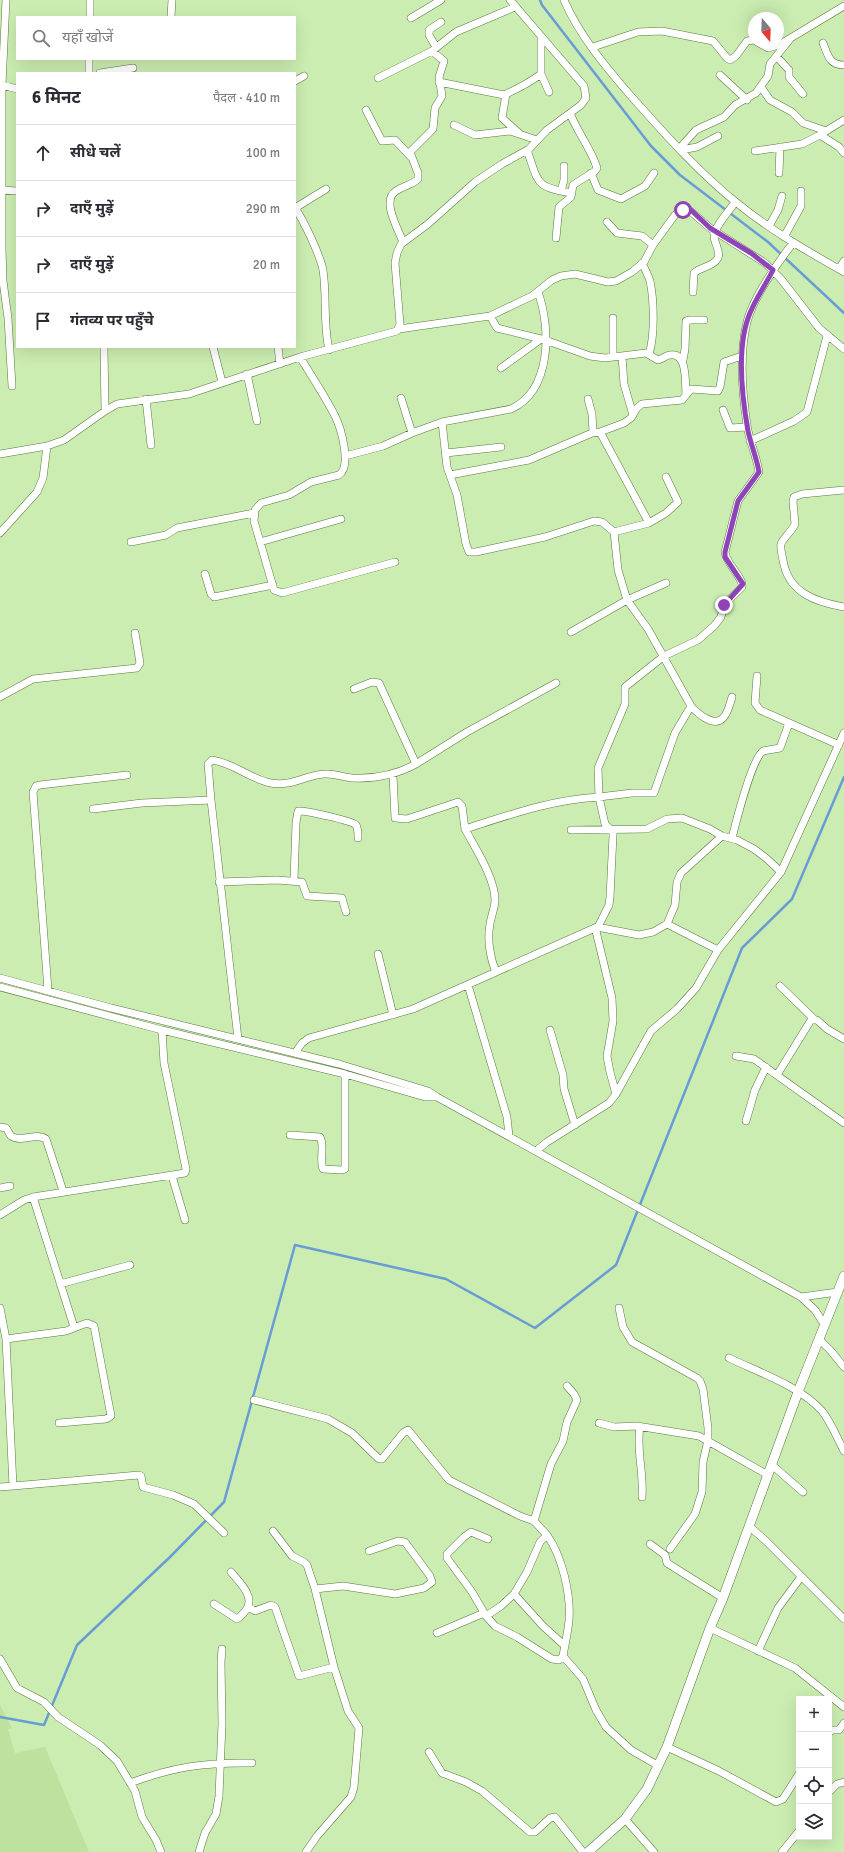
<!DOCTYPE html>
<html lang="hi">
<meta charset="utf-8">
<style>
:root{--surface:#fff;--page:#f2f2f3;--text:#2b2b33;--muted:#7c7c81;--line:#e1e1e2}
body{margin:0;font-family:Signika,"Noto Sans Devanagari",sans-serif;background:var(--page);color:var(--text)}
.controls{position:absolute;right:12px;bottom:12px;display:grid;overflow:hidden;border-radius:0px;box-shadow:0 4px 16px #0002}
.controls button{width:36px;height:36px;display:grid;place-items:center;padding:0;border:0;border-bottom:1px solid var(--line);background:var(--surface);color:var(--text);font:20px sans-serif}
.compass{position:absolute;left:748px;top:12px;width:36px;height:36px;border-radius:50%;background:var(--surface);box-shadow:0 4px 16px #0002;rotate:161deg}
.stop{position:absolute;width:12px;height:12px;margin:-9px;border:3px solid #8e44b6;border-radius:50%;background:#fff}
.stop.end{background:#8e44b6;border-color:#fff;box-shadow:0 1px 4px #0008}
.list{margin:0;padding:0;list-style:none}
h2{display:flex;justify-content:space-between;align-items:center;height:52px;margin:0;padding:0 16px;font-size:17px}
h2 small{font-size:13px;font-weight:400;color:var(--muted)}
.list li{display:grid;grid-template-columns:26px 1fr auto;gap:12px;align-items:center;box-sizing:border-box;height:56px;padding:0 16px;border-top:1px solid var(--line)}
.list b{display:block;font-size:15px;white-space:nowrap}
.list em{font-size:13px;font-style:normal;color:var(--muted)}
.icon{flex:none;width:22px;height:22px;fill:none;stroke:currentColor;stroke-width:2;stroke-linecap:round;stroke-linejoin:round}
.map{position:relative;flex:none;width:844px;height:1852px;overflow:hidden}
.search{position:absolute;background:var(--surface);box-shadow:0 4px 16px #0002;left:16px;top:16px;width:280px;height:44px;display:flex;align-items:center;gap:10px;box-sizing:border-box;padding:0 14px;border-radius:0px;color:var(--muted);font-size:15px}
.panel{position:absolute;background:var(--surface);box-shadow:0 4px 16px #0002;left:16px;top:72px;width:280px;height:276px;border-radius:0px}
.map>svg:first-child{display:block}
.built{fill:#bce29e}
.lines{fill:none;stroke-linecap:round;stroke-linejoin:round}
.stream{stroke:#699cd4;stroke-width:2.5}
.street-casing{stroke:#5a7840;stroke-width:8}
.secondary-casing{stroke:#5a7840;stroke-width:10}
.street{stroke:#fff;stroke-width:7}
.secondary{stroke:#fff;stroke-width:9}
.route{stroke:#8e44b6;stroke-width:5}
</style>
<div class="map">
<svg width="844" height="1852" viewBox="0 0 844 1852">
<rect width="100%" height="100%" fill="#cbedb1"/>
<path class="built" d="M 0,1705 L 12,1728 L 8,1729 L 15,1753 L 45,1747 L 89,1852 L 0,1852 Z"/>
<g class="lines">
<path class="stream" d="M 540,0 L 542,5 L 651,146 L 680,175 L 768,242 L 844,313
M 0,1717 L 44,1725 L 77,1645 L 170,1557 L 224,1502 L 295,1245 L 446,1279 L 535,1328 L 616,1265 L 742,948 L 792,899 L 844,777"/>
<defs>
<path id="street" d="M 6,0 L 2,85 L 2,248 L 3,281 L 8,318 L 12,386
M 564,0 C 579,35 605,66 630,95 C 663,132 698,172 737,203 C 770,230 807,251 844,272
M 90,17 L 90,0
M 171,17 L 172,0
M 411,18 L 441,0
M 541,37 L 541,74 L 549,92
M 757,42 L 768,48 L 779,45 L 844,6
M 823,43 C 828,55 829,65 844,65
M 436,47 L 429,35 L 429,30 L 441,22
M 593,47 L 638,32 L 662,31 L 713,41 L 727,58 L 730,60 L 736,56 L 747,41 L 754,40
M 777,57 L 789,70 L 789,77 L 803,94
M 89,73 L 89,59
M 100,73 L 133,68
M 720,75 L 747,100
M 378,78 L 432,51 L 456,32 L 515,7
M 295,81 L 304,76
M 439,82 L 504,95 C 517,89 529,83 541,74
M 2,85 L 17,89
M 761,87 L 770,100 L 792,112 L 803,123 L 826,131
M 506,94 L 502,118 L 519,133
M 366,110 L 382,141 L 395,140 L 411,157
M 454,125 L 475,135 L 510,131 L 537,140
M 820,135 L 839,147 L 844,153
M 679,149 L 696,130 L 724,117 L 735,105 L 756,93 L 768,76 L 770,64 L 790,39
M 527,150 C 539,184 535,187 572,193
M 681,150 L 697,147 L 718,136
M 755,151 L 802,144 L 818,136 L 844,120
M 591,173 L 598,190 L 621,199 L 645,186 L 654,173
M 779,173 L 780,147
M 2,190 L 17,191
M 561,191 L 564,180 L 564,166
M 295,208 C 304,221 320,255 323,270 C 327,296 323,323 329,350
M 295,208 L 326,189
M 607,222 L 617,233 L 642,236 L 653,245
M 769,226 L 778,210 L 782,196
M 784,237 L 801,206 L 801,191
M 556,238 L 559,207 L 571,197 L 573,185 L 595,171 L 597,168 C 591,148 577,132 570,113
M 403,242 C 398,229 381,200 396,191 C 403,186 412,185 418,179 L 418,173 L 410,152 L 433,129 L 435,108 L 442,96 L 439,77 L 444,61 L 432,51
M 642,263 C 645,269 648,275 650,281 C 654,300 655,335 649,354
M 839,269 L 844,261
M 693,292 L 694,273 C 701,267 714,266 718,258 C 721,251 714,243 714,236 C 716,224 728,213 735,202
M 490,316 L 497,328 L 545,340 L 590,356 L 605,358 L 646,353 L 658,360 C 663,359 666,355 670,355 C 688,352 685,384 686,395
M 399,329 L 490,316 L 532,296 L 552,280 L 561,276 L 575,274 L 608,282 L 616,281 L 632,272 L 644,262 L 653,245 L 675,215 L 683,209 L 688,209 L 710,228 L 765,263 L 781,279 L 819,328 L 844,349
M 104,347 L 105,411
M 213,347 L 222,382
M 278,347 L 280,364
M 622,356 L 624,384 L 633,415
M 300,357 C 312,377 325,396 335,416 C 341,428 352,466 339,475 L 311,482 L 289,495 L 261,503 L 255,510 L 254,521 L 274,590 L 282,593 L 395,562
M 613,357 L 613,318
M 683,360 L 685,349 L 686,321 L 690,320 L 704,320
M 501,368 L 541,339
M 247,374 L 257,421
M 401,398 L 412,433
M 146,399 L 151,445
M 588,399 L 592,414 L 593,432
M 723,410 L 730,428 L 747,427
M 442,422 L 447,467 L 457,495 L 466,544 L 469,552 L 476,552 L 545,537 L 594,521 L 602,522 L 614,532 L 618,570 L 627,600 L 648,629 L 691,706 C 697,713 714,728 723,718 C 728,713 730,704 732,697
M 600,432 L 649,523 L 666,513 L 678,502 L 666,477
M 750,441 L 794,421 L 807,412 L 827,336
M 446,453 L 501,447
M 0,454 L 47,446 L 64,440 L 105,411 L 117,404 L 189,394 L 300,357 L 397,331 L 400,324 L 395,263 L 397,253 L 401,244 L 428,224 L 475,182 L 502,164 L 529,149 L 547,130 L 581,105 L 586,98 L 584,86 L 510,0
M 345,456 L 383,446 L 412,433 L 442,422 L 511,409 C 552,390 551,328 538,292
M 450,475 L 529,460 L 592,433 L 600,432 L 624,423 L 631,418 L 637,408 L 642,404 L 682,400 L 691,389 L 718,391 L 720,387 L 724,362 L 742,356
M 844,490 L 802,494 L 794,497 L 793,502 L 795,524 C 792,531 784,537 781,544 C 780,549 782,555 783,560 C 788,593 816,602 844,607
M 614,532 L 649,523
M 0,533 L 37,492 L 43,478 L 47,446
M 131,542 L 166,535 L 177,528 L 254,513
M 260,542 L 341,519
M 205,574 L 211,594 L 214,597 L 273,585
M 571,632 L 627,600 L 666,583
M 757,676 L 755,703 L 760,710 L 839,745
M 0,697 L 33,679 L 137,668 L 140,663 L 135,633
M 416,764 L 467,732 L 556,683
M 393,775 L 395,818 L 407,819 L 458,802 L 462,806 L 465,829
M 211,800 L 208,764 L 212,760 C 234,763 250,779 271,783 C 291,787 306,775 324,774 C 333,773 343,777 352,778 C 375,779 396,775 416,764 L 379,683 L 372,682 L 354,689
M 93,809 L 142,803 L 211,800 L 238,1039
M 571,830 L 647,829 L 667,819 L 682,818 L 710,829 L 722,836 L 737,840 L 754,849 L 766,858 L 781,872
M 732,838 C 736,822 752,759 763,751 L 780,748 L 789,723
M 294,880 L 296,823 L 298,811 C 305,810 352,821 356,825 C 358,828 358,834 358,838
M 219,882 L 277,880 L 302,882 L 307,896 L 342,898 L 346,912
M 667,924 L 675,905 L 677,882 L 681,873 L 722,836
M 718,950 L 667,924 L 653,932 L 639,935 L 597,927 L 496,972 C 490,958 487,939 490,924 C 491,916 495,908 495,900 C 495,878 475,848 465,829 C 512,814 550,800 599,797 L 598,768 L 625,704 L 625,687 L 664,656 L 698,640 L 714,626 L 721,617 L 724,605 L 742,587 C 744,578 726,564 725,552 L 738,501 L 759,472 C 757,457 749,441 747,425 C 742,392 739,355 747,322 C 753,298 778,262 793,243
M 378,954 L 393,1015
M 0,978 L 111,1008 L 339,1064 L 428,1091 L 437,1097 L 801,1297 L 815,1310 L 824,1324
M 468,985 L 507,1117 L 509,1136
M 780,986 L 814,1019
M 0,987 L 162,1030 L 345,1074 L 425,1097 L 437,1097
M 48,990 L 33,792 L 36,786 L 40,785 L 127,775
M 550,1030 L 563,1075 L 564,1089 L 575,1125
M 295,1053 L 302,1043 L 309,1038 L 413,1009 L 496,972
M 736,1056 L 754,1059 L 844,1123
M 777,1075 L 811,1020 L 817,1020 L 827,1029 L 844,1039
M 616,1094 L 610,1072 L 607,1056 L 613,1021 L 612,998 L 596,931 L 609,905 L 610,897 L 613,835 L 613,832 L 605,824 L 599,797 L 632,793 L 654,793 L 675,733 L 691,706
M 746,1121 L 755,1090 L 766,1067
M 0,1127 L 6,1128 C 8,1130 9,1134 11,1136 C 21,1143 36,1132 46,1139 L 63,1191
M 290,1135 L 320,1137 C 325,1146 319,1159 323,1169 L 342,1170 L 345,1169 L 345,1074
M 536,1151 L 547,1142 L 609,1103 L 616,1094 L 651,1031 L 677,1009 L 696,988 L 718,950 L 781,872 L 844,733
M 172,1176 L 185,1220
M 0,1188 L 10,1186
M 33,1197 L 185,1173 L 186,1169 L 164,1063 L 162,1030
M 0,1215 L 24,1200 L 33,1197 L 74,1327
M 60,1284 L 130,1265
M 801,1297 L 838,1292
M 0,1308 L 6,1339 L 13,1486 L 139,1475 L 141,1476 L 143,1487 L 173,1495 L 194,1504 L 224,1533
M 619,1308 L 623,1327 L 632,1342 L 697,1378 L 700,1381 L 703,1389 L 708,1428 L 708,1440 L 703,1462 L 702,1492 L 695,1514 L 670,1549
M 6,1339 L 66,1331 L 87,1323 L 94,1326 L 111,1416 L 106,1419 L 59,1423
M 820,1340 L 831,1351 L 844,1367
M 729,1358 C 758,1372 800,1386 822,1411 C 831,1422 837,1438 844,1451
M 254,1400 L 328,1419 L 352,1433 L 379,1459 L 382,1459 L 403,1433 L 408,1430 L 449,1480 L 520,1516 L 534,1521 L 547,1535
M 599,1423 L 614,1427 L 637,1426 L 699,1436 L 768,1475
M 640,1426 C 636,1450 644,1473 642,1497
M 772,1465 L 803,1492
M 0,1487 L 13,1486
M 534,1521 L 551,1464 L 563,1441 L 567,1422 L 577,1400 L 574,1394 L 567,1386
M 750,1527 L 766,1541 L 844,1619
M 488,1539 L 471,1532 L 464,1537 L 447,1554 L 447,1558 L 472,1592 L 486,1616 L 495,1626 L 517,1637 L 552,1659 L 559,1660 L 563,1656 C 565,1644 568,1632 569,1620 C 571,1594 562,1556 547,1535 L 540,1542 L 527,1572 L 514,1594
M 650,1544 L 665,1555 L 667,1563 L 723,1598
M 315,1589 L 343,1586 L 395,1594 L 424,1588 L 432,1582 L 430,1576 L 405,1542 L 398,1541 L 369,1551
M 214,1604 L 237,1619 C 241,1617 243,1613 246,1610 C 256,1597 239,1582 231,1572
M 248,1607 L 255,1611 L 271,1605 L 275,1607 L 299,1676 L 334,1667 L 315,1589 L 307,1565 L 304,1562 L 292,1556 L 273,1531
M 486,1616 L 501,1606 L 514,1594 L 543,1626 L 565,1646
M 710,1628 L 795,1668 L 844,1707
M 437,1633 L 484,1613
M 758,1651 L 778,1608 L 801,1577
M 563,1656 L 583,1679 L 596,1710 L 606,1727 L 631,1750 L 659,1766
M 0,1659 L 17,1688 L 44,1702 L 58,1717 L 100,1745 L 117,1761 L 135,1791 L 142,1817 L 156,1840 L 161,1852
M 829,1733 L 832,1730 L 839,1730 L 844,1723
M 667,1747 L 719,1771 L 776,1802 L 783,1799 L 799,1774
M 429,1752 L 442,1773 L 466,1782 L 482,1791 L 530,1832 L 535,1832 L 550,1818 L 555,1817 L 583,1852
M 130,1783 C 173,1767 206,1762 252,1763
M 829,1792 L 837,1784 L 844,1782
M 625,1819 L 654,1852
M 199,1852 L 205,1833 L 216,1814 L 219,1796 L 222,1724 L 221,1662 L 222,1649
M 306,1852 L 317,1836 L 351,1797 L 354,1787 L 359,1728 L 348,1711 L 334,1667
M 782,1852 L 799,1831"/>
<path id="secondary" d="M 588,1852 L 625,1819 L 647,1789 L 667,1747 L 710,1628 L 723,1598 L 798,1392 L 844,1276"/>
</defs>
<use href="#street" class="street-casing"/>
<use href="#secondary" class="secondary-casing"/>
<use href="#street" class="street"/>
<use href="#secondary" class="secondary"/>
</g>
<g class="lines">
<path class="route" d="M 683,210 L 691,210 L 710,228 L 751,253 L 773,270 C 766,284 756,298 750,313 C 736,346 742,397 748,431 C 751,445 757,459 759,472 L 738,501 L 725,552 L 725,557 L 743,584 L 724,605"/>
</g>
</svg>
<div class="controls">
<button>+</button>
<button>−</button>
<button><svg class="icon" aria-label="locate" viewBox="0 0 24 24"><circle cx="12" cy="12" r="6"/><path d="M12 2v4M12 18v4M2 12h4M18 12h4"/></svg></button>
<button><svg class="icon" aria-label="layers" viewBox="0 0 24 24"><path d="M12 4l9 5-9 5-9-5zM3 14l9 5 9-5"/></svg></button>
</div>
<svg class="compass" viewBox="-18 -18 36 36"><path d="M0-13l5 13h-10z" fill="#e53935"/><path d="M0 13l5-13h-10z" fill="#7c7c81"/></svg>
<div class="stop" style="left:683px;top:210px"></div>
<div class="stop end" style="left:724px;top:605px"></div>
<div class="search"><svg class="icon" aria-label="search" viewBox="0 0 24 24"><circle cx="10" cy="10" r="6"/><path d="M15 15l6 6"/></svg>यहाँ खोजें</div>
<section class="panel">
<h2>6 मिनट<small>पैदल · 410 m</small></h2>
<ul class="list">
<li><svg class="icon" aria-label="ahead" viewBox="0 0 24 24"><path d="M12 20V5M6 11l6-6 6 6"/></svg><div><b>सीधे चलें</b></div><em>100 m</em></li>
<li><svg class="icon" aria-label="right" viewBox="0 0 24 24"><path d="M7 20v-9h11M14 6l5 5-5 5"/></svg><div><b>दाएँ मुड़ें</b></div><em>290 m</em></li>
<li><svg class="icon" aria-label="right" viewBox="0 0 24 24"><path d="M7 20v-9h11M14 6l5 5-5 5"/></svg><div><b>दाएँ मुड़ें</b></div><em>20 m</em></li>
<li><svg class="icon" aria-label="arrive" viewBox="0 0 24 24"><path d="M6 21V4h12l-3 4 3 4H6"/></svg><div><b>गंतव्य पर पहुँचे</b></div></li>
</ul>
</section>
</div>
